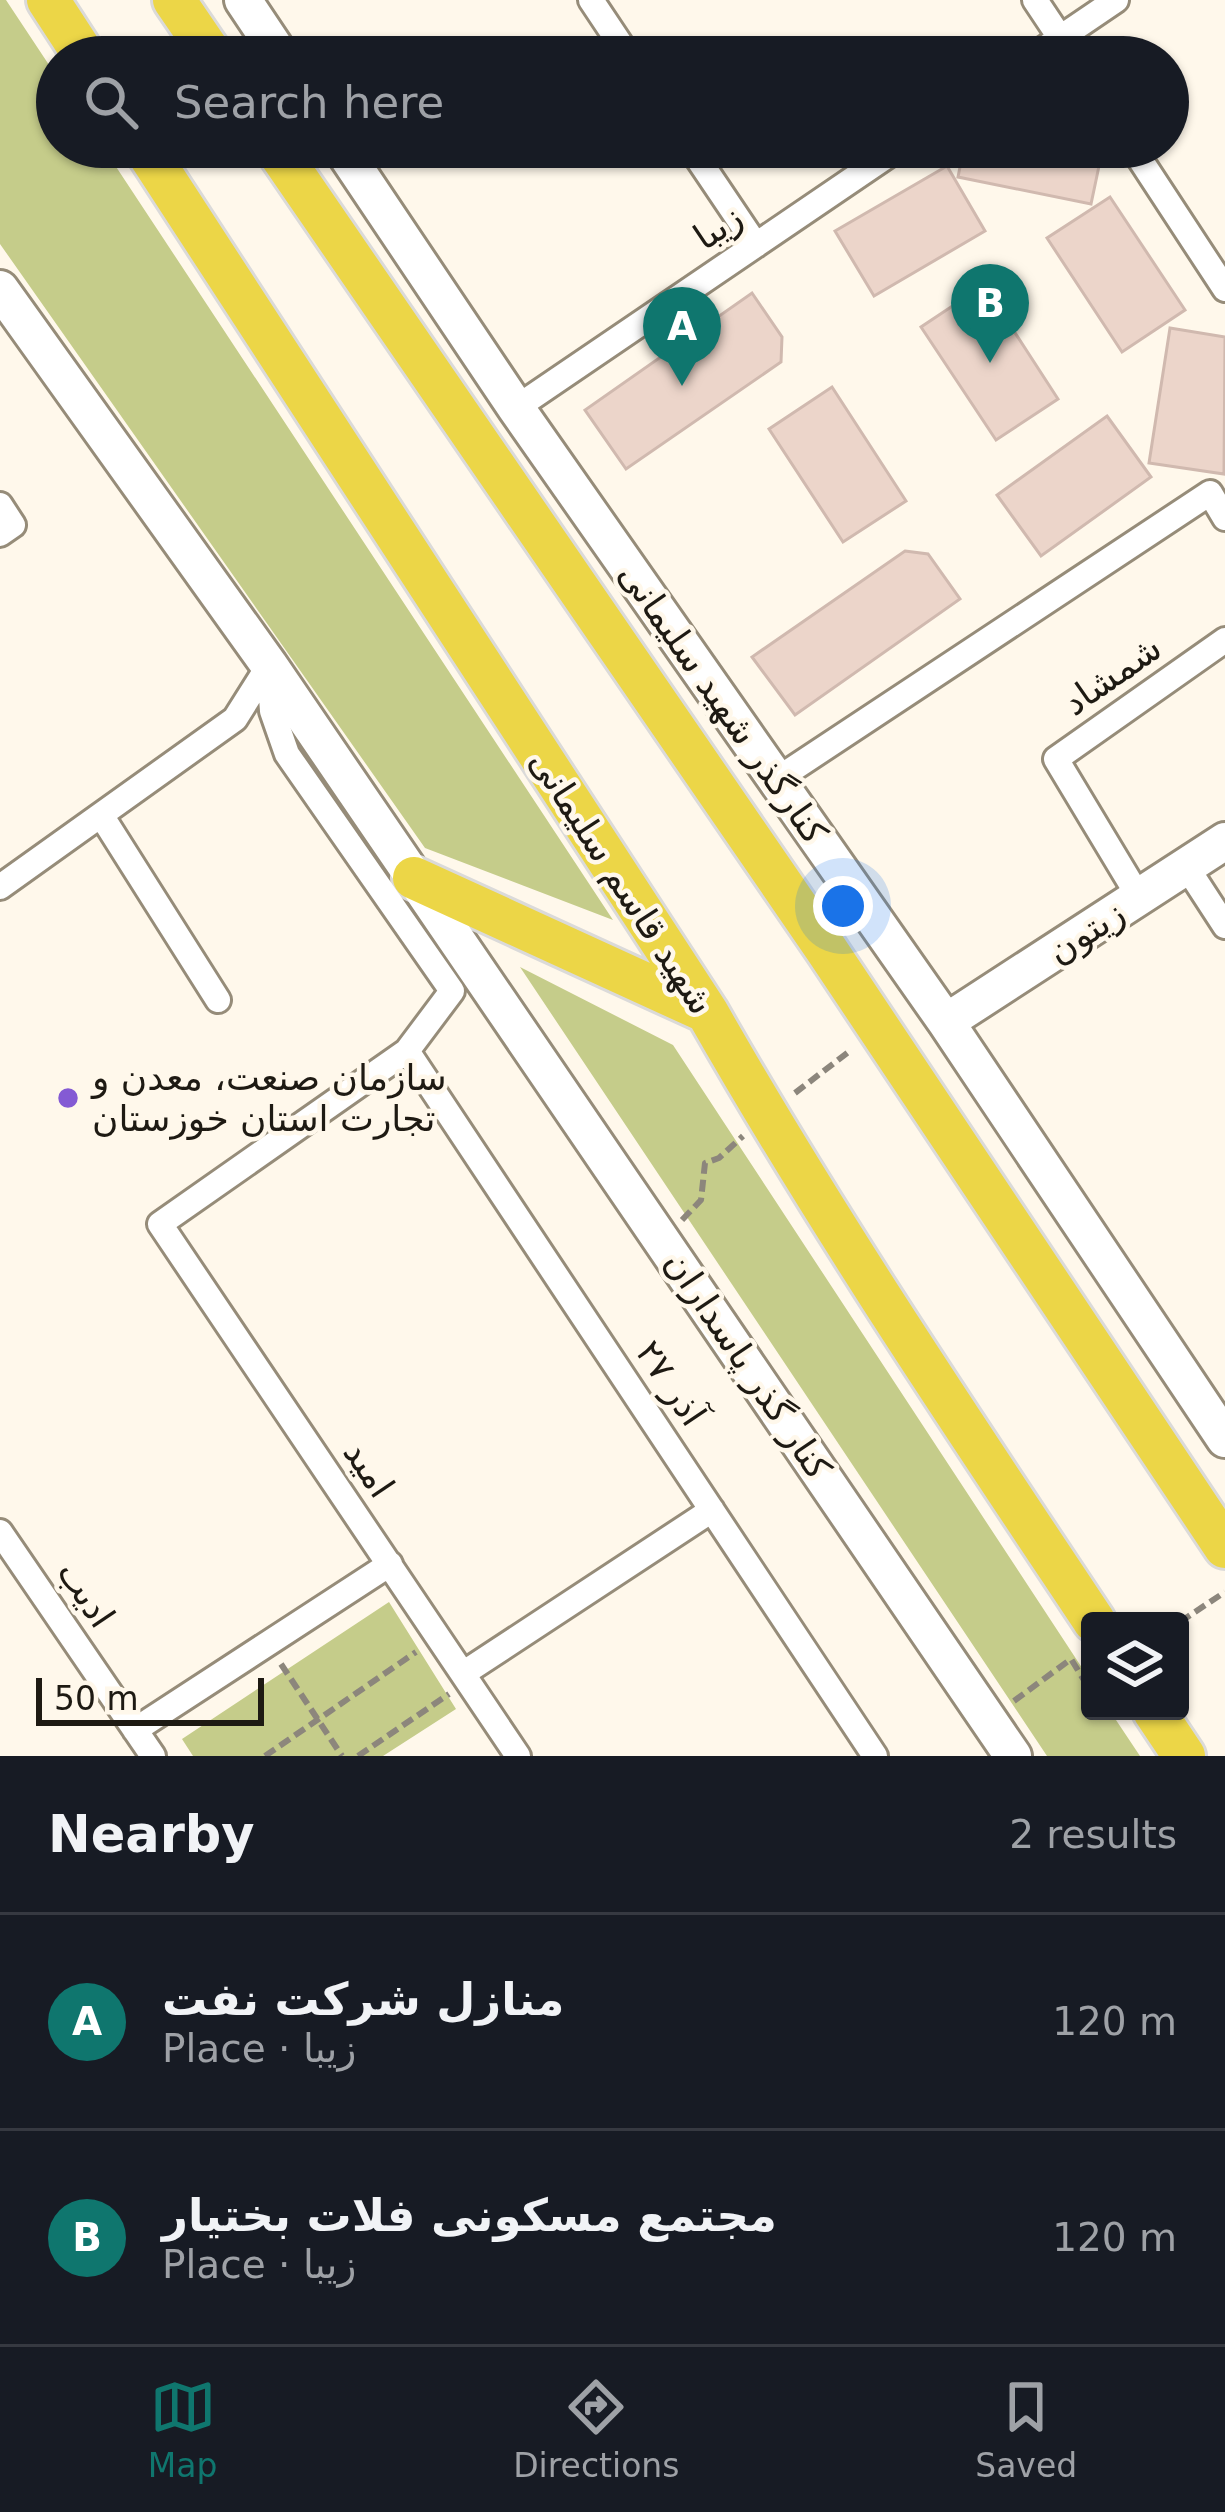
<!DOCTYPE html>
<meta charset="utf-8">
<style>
:root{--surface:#171b24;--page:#20242c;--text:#f1f3f6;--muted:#9ea1a6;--line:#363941;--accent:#0f766e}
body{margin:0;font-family:"DejaVu Sans","Noto Naskh Arabic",sans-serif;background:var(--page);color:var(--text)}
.controls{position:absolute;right:36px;bottom:36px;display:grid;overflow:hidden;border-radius:12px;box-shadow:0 3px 9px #0004}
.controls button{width:108px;height:108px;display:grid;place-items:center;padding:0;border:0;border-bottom:3px solid var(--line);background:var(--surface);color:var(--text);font:60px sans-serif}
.scale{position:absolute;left:36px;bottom:30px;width:228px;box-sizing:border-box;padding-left:12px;border:6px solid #1e1a13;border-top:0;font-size:33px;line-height:42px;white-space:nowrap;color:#1e1a13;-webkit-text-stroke:9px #fff8eb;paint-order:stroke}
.you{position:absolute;left:843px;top:906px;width:42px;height:42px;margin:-30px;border:9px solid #fff;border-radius:50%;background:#1a73e8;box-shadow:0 0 0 18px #1a73e833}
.badge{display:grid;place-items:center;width:78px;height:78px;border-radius:50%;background:var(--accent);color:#fff;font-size:39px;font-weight:700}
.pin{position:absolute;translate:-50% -99px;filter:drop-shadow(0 3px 6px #0008)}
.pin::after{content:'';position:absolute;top:63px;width:42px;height:36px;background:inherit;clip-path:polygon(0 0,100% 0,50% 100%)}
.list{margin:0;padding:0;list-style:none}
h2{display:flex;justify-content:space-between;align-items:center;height:156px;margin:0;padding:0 48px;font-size:51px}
h2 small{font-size:39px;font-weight:400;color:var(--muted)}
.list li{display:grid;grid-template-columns:78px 1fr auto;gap:36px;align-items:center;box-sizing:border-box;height:216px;padding:0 48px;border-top:3px solid var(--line)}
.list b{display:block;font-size:45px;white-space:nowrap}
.list p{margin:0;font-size:39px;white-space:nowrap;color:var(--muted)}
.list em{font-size:39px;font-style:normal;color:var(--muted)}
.icon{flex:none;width:66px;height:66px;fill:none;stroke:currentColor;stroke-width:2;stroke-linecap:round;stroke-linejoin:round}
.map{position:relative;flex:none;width:1225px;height:1756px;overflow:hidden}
.search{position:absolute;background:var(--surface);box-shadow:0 3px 9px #0004;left:36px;right:36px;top:36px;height:132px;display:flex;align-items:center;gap:30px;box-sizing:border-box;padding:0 42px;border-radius:66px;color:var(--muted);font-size:45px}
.sheet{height:588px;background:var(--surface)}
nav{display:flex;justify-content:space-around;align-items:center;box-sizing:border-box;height:168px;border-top:3px solid var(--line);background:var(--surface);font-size:33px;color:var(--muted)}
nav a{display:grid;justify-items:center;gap:6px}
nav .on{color:var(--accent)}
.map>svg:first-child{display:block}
.green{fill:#c5cc8a}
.building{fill:#ecd5ca;stroke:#d0b9af;stroke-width:3}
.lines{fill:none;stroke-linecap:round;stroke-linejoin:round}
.minor-casing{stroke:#968c79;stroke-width:30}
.secondary-casing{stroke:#968c79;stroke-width:42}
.trunk-casing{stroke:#dbdad9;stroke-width:48}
.path{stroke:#8c867c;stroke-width:6;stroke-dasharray:12 6;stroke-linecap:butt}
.minor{stroke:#fff;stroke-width:24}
.secondary{stroke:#fff;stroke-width:36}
.trunk{stroke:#ecd647;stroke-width:42}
.poi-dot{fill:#845ad4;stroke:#fff8eb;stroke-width:4.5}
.labels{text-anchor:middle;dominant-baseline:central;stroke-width:9;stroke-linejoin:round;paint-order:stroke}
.street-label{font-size:36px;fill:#1e1a13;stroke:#fff8eb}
.poi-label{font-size:36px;fill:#1e1a13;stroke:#fff8eb;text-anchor:start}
</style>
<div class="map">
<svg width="1225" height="1756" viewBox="0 0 1225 1756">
<rect width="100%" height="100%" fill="#fff8eb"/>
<path class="green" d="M 0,0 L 6,0 L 57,77 L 57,147 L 103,147 L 613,920 L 425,848 L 0,244 Z
M 520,967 L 673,1045 L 1090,1680 L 1090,1711 L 1110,1711 L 1140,1756 L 1047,1756 Z
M 389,1602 L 456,1709 L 383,1756 L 193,1756 L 182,1739 Z"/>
<path class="building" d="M 964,147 L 1103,147 L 1091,204 L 958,177 Z
M 947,166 L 985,231 L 874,296 L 835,231 Z
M 1110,197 L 1185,310 L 1122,352 L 1047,238 Z
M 984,285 L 1058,399 L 996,440 L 921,327 Z
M 752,293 L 782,337 L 781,362 L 626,469 L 585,410 Z
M 1170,328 L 1225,337 L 1224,474 L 1149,463 Z
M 832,387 L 906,501 L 843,542 L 769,429 Z
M 1107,416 L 1151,477 L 1041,556 L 997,495 Z
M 905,551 L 928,554 L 960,599 L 795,715 L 752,657 Z"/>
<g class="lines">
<defs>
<path id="minor" d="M 591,0 L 629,57
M 1035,0 L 1073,57
M 1032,57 L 1116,0
M 690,147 L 756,245
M 1132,147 L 1225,289
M 516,408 L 900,147
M 0,505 L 13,525 L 0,534
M 269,668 L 272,711 L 287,754 L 452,991 L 407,1051 L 160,1224 L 518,1756
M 776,780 L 1210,493 L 1225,518
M 101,815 L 218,1000
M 1186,866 L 1225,926
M 0,887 L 235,719 L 269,665
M 1139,897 L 1056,759 L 1225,640
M 407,1051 L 875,1756
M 0,1532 L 153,1756
M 464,1673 L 712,1510
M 135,1730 L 390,1564"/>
<path id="secondary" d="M 243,0 L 281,57
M 341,147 L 516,408 L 946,1022 L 1225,1439
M 0,289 L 269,665 L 1013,1756
M 946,1022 L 1225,841"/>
<path id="trunk" d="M 48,0 L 85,57
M 174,0 L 213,57
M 144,147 L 707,1012 C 826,1221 961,1421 1094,1621
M 275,147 L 826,949 L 1225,1547
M 414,878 L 707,1012
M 1154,1711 L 1184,1756"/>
</defs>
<use href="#minor" class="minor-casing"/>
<use href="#secondary" class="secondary-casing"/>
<use href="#trunk" class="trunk-casing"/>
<path class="path" d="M 795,1093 L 851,1050
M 682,1220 L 701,1200 L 705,1163 L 719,1158 L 743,1136
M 1180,1622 L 1225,1592
M 281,1664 L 342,1756
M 1014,1701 L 1071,1659 L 1087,1685 L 1090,1683
M 265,1756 L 416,1652
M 358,1756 L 449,1694"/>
<use href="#minor" class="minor"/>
<use href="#secondary" class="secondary"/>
<use href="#trunk" class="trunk"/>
</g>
<circle class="poi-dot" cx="68" cy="1098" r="12"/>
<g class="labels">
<g class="street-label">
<text transform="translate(718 227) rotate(-34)">زیبا</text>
<text transform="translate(1112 675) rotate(-35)">شمشاد</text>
<text transform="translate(723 703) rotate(55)">کنارگذر شهید سلیمانی</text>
<text transform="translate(622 882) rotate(57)">شهید قاسم سلیمانی</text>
<text transform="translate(1086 932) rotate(-33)">زیتون</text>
<text transform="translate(748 1365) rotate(56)">کنار گذر پاسداران</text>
<text transform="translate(671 1383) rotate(56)">آذر ۲۷</text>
<text transform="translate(369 1469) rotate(56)">امید</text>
<text transform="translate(86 1594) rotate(56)">ادیب</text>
</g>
<g class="poi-label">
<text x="92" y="1077">سازمان صنعت، معدن و<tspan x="92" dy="41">تجارت استان خوزستان</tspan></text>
</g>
</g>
</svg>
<div class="controls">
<button><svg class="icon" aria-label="layers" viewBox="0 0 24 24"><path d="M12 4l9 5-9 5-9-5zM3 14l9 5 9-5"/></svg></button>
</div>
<div class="scale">50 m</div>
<div class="you"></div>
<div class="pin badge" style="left:682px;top:386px">A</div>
<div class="pin badge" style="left:990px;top:363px">B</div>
<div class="search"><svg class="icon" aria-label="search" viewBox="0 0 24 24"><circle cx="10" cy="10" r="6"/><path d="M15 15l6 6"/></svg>Search here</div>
</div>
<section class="sheet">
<h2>Nearby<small>2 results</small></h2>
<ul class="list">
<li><span class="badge">A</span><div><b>منازل شرکت نفت</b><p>Place · زیبا</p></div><em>120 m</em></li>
<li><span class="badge">B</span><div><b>مجتمع مسکونی فلات بختیار</b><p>Place · زیبا</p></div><em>120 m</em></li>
</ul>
</section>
<nav>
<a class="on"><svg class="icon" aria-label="map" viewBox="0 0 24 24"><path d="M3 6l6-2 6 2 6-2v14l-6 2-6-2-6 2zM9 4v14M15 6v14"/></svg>Map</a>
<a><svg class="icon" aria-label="directions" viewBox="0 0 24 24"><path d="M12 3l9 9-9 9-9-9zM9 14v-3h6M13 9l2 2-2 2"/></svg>Directions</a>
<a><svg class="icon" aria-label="saved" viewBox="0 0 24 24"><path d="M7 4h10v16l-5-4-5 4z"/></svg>Saved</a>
</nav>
